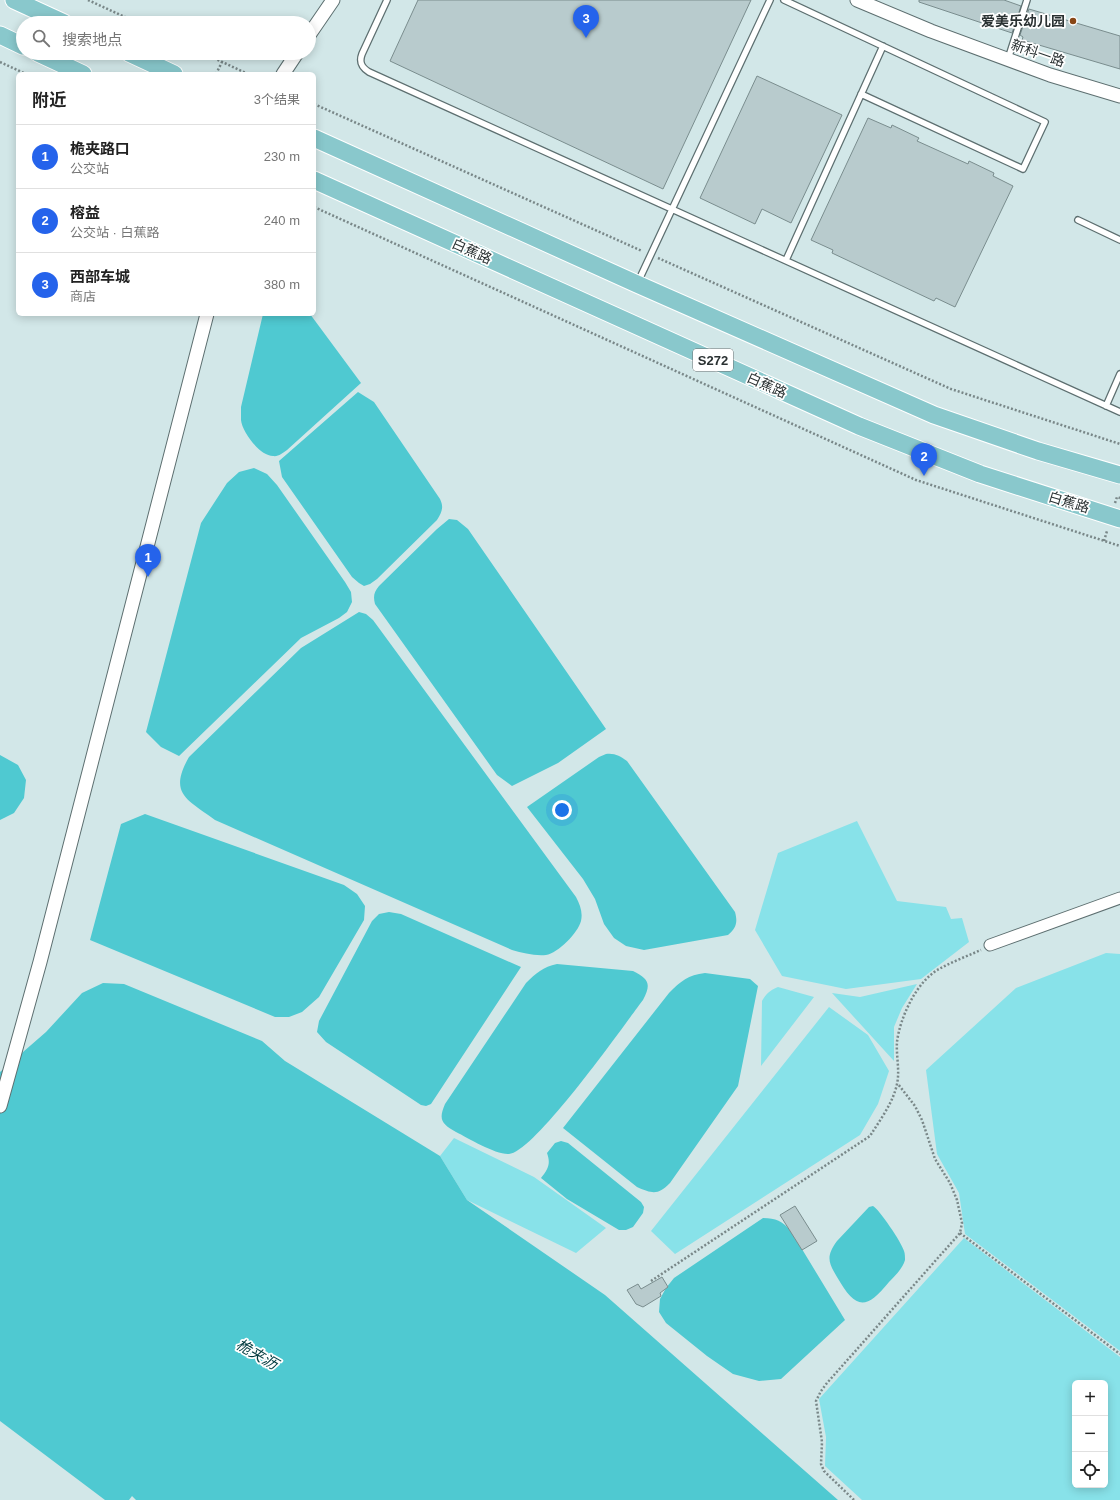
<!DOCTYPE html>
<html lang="zh">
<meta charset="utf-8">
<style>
:root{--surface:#fff;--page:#f6f6f6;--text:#222;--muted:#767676;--line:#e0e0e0;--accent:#2563eb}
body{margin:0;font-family:Arial,"Noto Sans SC",sans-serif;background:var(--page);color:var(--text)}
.controls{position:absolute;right:12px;bottom:12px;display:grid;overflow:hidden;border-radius:6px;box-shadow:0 2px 10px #0003}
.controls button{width:36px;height:36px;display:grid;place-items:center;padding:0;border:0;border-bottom:1px solid var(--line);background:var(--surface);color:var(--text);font:20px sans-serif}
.you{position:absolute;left:562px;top:810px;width:14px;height:14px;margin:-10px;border:3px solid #fff;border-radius:50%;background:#1a73e8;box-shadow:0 0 0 6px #1a73e833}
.badge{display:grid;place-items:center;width:26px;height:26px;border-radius:50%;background:var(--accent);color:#fff;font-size:13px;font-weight:700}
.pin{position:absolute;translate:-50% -33px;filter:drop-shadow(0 1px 2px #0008)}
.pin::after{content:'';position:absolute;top:21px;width:14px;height:12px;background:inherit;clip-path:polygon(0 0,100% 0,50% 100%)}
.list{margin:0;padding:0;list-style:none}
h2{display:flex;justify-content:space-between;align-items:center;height:52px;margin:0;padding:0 16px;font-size:17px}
h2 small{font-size:13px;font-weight:400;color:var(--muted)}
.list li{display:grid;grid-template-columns:26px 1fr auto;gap:12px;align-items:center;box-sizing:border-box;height:64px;padding:0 16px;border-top:1px solid var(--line)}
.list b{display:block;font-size:15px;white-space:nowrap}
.list p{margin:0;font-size:13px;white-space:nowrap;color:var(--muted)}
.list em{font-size:13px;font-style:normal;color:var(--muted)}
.icon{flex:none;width:22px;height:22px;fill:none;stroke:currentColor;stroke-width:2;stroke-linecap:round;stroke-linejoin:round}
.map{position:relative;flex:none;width:1120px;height:1500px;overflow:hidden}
.search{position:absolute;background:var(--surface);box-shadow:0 2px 10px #0003;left:16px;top:16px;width:300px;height:44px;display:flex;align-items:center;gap:10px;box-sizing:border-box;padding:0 14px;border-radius:22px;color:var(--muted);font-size:15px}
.panel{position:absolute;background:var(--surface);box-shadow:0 2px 10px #0003;left:16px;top:72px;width:300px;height:244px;border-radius:6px}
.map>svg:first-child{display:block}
.green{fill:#88e2e9;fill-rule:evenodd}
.water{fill:#4fc9d1}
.building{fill:#b8cbcd;stroke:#7a8d8e}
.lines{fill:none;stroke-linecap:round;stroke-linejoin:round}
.service-casing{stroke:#5d6f70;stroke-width:8}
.minor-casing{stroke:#5d6f70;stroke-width:13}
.tertiary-casing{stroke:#5d6f70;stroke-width:15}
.primary-casing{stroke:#fff;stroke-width:19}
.path{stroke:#798788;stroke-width:2.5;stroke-dasharray:2 2;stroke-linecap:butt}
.service{stroke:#fff;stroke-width:5.5}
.minor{stroke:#fff;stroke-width:11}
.tertiary{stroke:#fff;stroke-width:13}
.primary{stroke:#89c8cc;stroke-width:17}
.poi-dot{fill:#884615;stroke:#fff;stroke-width:1.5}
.labels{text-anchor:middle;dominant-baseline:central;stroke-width:3.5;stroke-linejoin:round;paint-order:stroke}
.shield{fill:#fff;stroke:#6a6f70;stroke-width:1}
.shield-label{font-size:13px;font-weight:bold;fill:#2a3132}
.poi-label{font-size:14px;font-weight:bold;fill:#2a3132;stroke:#fff;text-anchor:end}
.street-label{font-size:14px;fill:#2a3132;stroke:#fff}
.water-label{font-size:15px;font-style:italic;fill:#003a3e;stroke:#fff}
</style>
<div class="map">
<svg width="1120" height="1500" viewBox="0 0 1120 1500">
<rect width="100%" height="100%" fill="#d2e7e8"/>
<path class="green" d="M 857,821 L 897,901 L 946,907 L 951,919 L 962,918 L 969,942 L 921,979 L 846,989 L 782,976 L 755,930 L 778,853 Z
M 1106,953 L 1120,954 L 1120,1351 L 965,1234 L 959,1193 L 937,1154 L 926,1070 L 1016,988 Z
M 917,984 L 902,1008 L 894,1027 L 894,1061 L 832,993 L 860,997 Z
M 778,987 L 814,997 L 761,1066 L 762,1001 C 766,994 770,990 778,987 Z
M 829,1007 L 868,1035 L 889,1071 L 878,1104 L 860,1135 L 675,1254 L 651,1231 Z
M 454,1138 L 534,1177 L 606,1228 L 576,1253 L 467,1200 L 440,1156 Z
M 964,1238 L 1120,1357 L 1120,1500 L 862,1500 L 825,1466 L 826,1437 L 819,1399 ZM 1075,1383 L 1105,1383 L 1105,1485 L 1075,1485 Z"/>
<path class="water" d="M 263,314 L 310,314 L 361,383 L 287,450 C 283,453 278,457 273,456 C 260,456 242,432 241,420 C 241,415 241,411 241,407 Z
M 358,392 L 374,402 L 440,499 C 444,507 442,512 437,520 L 377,579 L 370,584 L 364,586 L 359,583 L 352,577 L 282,477 L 279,461 Z
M 254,468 L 267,474 L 277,485 L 345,582 L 351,592 L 352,602 L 347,612 L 339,618 L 301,638 L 179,756 L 161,747 L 146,732 L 201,523 L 227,483 L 239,472 Z
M 449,519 L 457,520 L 468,529 L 606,729 L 558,763 L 512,786 L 497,775 L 375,604 C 373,596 374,592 379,586 L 437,529 Z
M 359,612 L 366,614 L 373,620 L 576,897 C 580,905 583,912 581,921 C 578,933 558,953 546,955 C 534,956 523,953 512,950 L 215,820 C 187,799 168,794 189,757 L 301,648 Z
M 606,754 C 615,753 620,756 627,761 L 735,912 C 738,923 736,928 728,935 L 644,950 L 626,946 L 614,938 L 604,924 L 595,899 L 583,879 L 527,807 L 599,757 Z
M 0,755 L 18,765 L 26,780 L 24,798 L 14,813 L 0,820 Z
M 145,814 L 344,885 L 357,894 L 365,906 L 364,920 L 319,997 L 302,1012 L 289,1017 L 275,1017 L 90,940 L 121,824 Z
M 389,912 L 401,914 L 521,967 L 431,1104 L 426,1106 L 421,1105 L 326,1042 L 317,1032 L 319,1021 L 372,921 L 379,914 Z
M 557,964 L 633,971 C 648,979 652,983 643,1000 C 624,1025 535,1152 509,1154 C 496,1155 468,1138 456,1132 C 442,1124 438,1120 445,1104 L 526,983 C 536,973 543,967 557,964 Z
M 705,973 L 750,979 L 758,986 L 738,1086 L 670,1183 C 658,1195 653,1194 637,1187 L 563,1128 L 669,993 C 681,981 688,975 705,973 Z
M 103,983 L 124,984 L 262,1041 L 285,1061 L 440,1156 L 467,1200 L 605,1295 L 838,1500 L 136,1500 L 132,1496 L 129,1500 L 105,1500 L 0,1421 L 0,1072 L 46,1032 L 82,993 Z
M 561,1141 L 568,1143 L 641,1202 L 644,1207 L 643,1213 L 633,1227 L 626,1230 L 619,1230 L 567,1199 L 541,1178 C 548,1169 551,1164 547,1153 L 555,1143 Z
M 873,1206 C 879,1209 902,1243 904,1251 C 905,1253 905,1258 905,1260 C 903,1268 895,1276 889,1282 C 865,1312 855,1308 837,1277 C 828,1262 826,1256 837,1241 L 869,1207 Z
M 763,1218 C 776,1218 782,1221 791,1231 L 845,1320 L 781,1379 L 759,1381 L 733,1374 L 707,1356 L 666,1323 L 659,1312 L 660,1299 L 666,1288 L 674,1278 Z"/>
<path class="building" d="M 418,0 L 751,0 L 663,189 L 390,61 Z
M 919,0 L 1004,0 L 1021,6 L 1012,33 L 919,2 Z
M 1029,9 L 1120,36 L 1120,69 L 1022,40 L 1023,37 L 1020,35 Z
M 757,76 L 842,115 L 791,223 L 762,209 L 755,224 L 700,198 Z
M 868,118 L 891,128 L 892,125 L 919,138 L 917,141 L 968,164 L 969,161 L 994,173 L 993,176 L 1013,186 L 955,307 L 936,298 L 934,301 L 832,253 L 833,250 L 811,240 Z
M 795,1206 L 817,1241 L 802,1250 L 780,1215 Z
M 662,1277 L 668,1287 L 660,1293 L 661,1296 L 643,1307 L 636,1304 L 627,1290 L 638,1284 L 641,1289 Z"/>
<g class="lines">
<defs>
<path id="service" d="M 387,0 L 362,54 C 359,62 361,67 369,72 L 1120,412
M 784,0 L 1045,122 L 1023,169 L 861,94
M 1008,59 L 1027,0
M 1078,220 L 1120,240
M 786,260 L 883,46
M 638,282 L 770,0
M 1106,406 L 1120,374"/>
<path id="minor" d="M 990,945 L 1120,898"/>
<path id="tertiary" d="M 857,0 L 931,31 L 1050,75 L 1120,96
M 309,35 L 333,0
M 283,74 L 297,53
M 0,1106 L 40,962 L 207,314"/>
<path id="primary" d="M 14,0 L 64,23
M 0,35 L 23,46
M 38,53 L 83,74
M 129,53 L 174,74
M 314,138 L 637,284 L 934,415 L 1038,451 L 1120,475
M 314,180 L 859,426 L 980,474 L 1120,519"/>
</defs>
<use href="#service" class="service-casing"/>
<use href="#minor" class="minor-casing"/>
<use href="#tertiary" class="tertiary-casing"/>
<use href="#primary" class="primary-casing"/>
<path class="path" d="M 88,0 L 138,23
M 203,53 L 248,74
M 0,62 L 26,74
M 216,74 L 222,62
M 314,104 L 642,251
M 314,207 L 916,480 L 1120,546
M 658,258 L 951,389 L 1120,444
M 1115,503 L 1117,497 L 1120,498
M 1104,541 L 1107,531
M 960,1233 L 1120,1354
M 651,1281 L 870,1136 C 880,1120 893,1103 897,1084 C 900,1071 896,1055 897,1042 C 900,1017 917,981 939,969 C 952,962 967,956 981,950
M 854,1500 L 824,1471 L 821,1464 L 822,1442 L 816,1401 L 821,1391 L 827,1383 L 960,1233 L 962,1223 L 957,1200 L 950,1183 L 935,1159 L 922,1120 L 915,1106 L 898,1084"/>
<use href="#service" class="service"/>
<use href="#minor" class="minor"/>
<use href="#tertiary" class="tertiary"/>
<use href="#primary" class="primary"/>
</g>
<circle class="poi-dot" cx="1073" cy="21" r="4"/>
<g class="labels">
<rect class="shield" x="693" y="349" width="40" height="22" rx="3"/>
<g class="shield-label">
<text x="713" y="360">S272</text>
</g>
<g class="poi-label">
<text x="1065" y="21">爱美乐幼儿园</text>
</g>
<g class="street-label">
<text transform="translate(1038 53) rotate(19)">新科一路</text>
<text transform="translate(472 251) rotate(24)">白蕉路</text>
<text transform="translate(767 385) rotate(24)">白蕉路</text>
<text transform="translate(1069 502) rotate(17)">白蕉路</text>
</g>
<g class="water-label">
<text transform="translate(257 1354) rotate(30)">桅夹沥</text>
</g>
</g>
</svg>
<div class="controls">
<button>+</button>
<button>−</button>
<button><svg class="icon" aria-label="locate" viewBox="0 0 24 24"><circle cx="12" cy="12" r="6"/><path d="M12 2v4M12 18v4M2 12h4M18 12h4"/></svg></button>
</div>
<div class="you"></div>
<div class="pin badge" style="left:148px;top:577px">1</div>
<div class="pin badge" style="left:924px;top:476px">2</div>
<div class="pin badge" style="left:586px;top:38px">3</div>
<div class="search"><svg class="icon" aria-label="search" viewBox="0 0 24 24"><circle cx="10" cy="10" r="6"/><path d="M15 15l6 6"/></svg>搜索地点</div>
<section class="panel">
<h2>附近<small>3个结果</small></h2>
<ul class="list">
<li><span class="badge">1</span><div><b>桅夹路口</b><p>公交站</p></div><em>230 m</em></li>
<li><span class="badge">2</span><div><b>榕益</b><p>公交站 · 白蕉路</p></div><em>240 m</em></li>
<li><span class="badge">3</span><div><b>西部车城</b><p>商店</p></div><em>380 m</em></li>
</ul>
</section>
</div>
